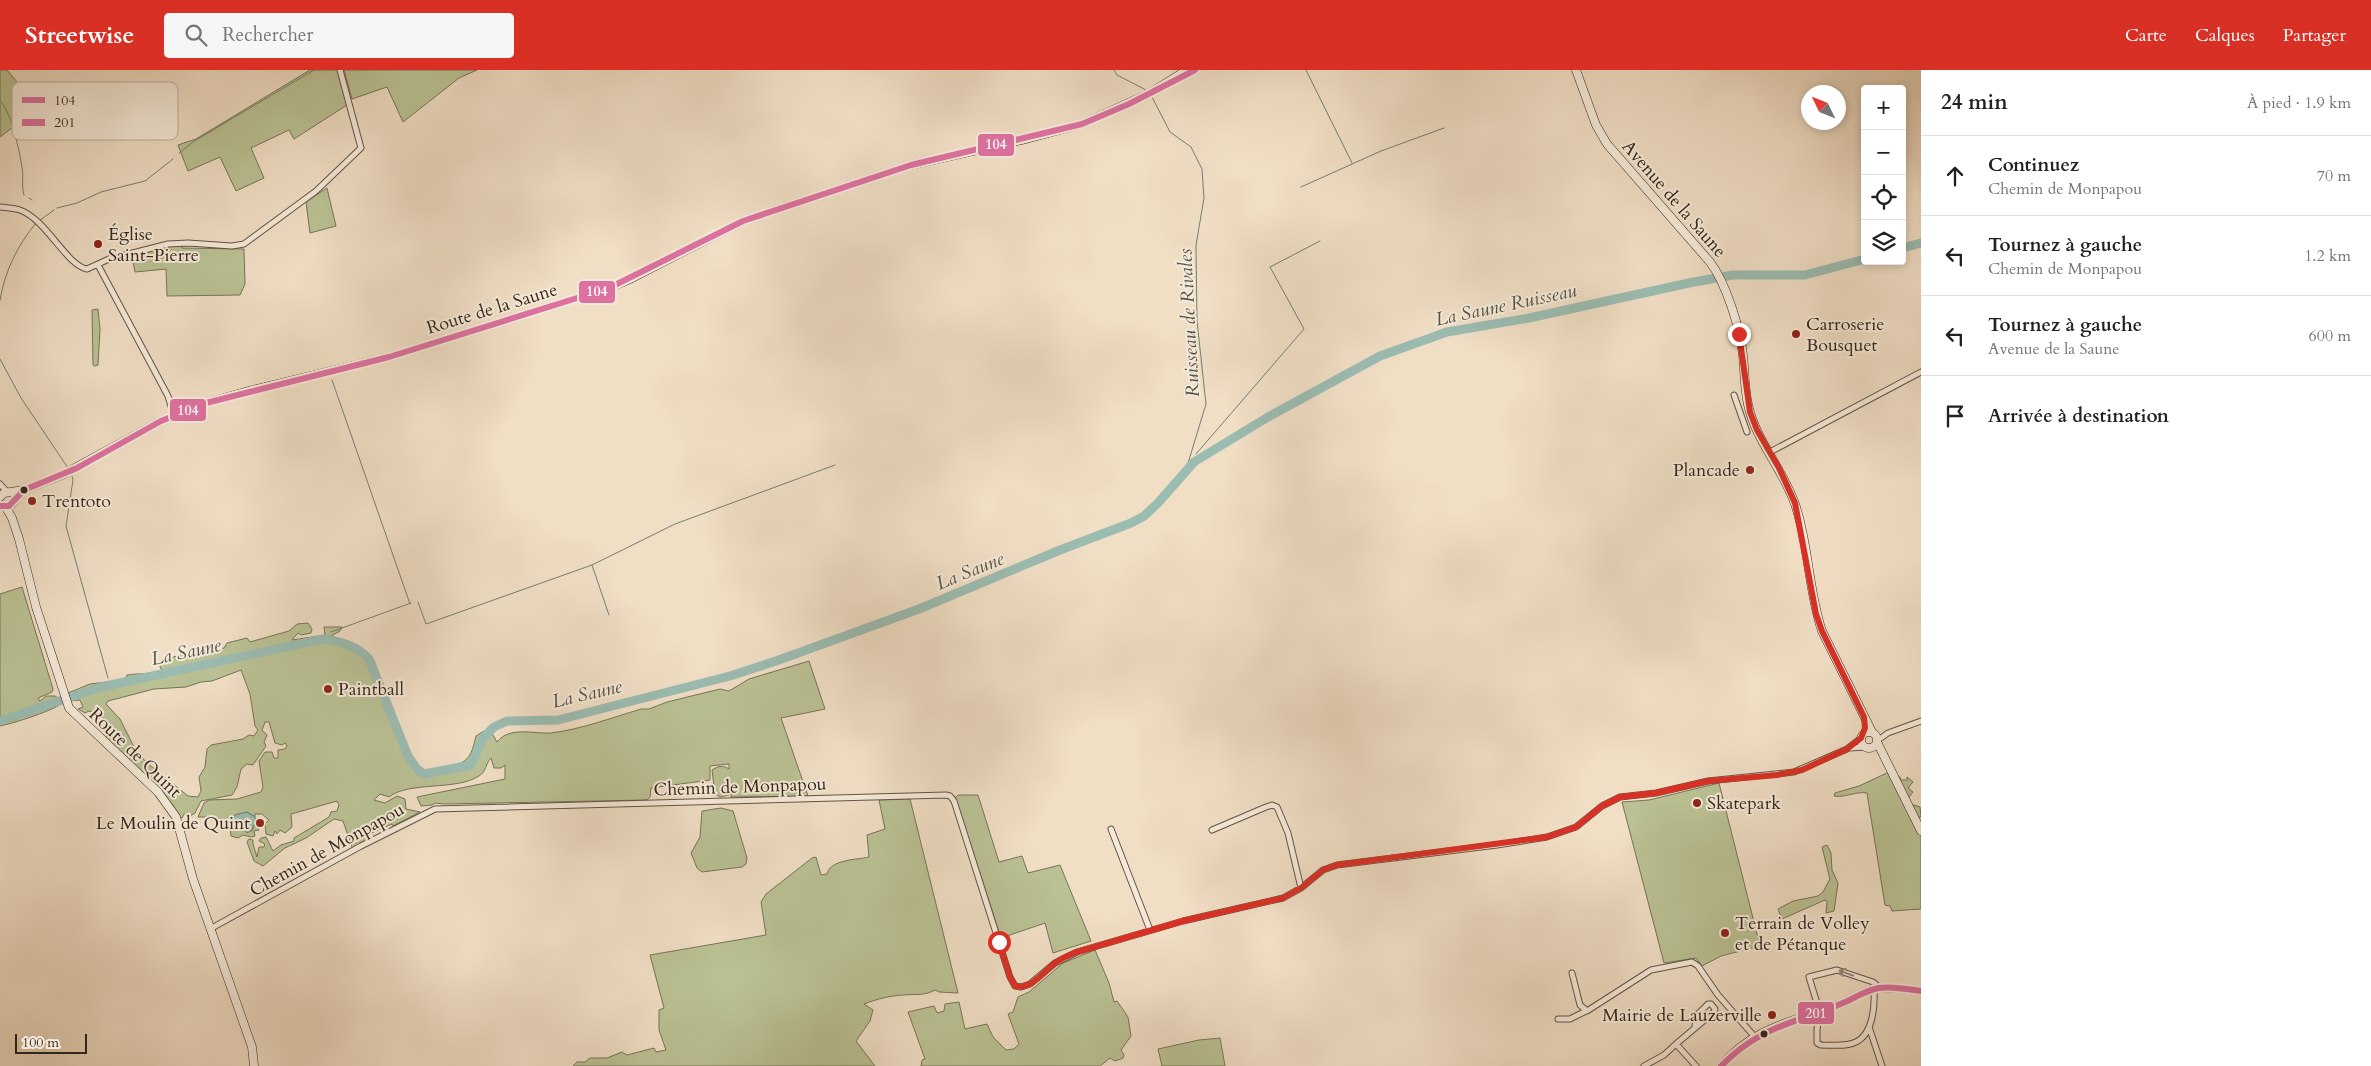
<!DOCTYPE html>
<html lang="fr">
<meta charset="utf-8">
<style>
:root{--surface:#fff;--page:#f6f6f6;--text:#202124;--muted:#757577;--line:#e0e0e0;--accent:#d93025}
body{margin:0;font-family:Cardo,serif;background:var(--page);color:var(--text)}
.controls{position:absolute;right:15px;top:15px;display:grid;overflow:hidden;border-radius:5px;box-shadow:0 2px 8px #0003}
.controls button{width:45px;height:45px;display:grid;place-items:center;padding:0;border:0;border-bottom:1px solid var(--line);background:var(--surface);color:var(--text);font:25px sans-serif}
.compass{position:absolute;left:1801px;top:15px;width:45px;height:45px;border-radius:50%;background:var(--surface);box-shadow:0 2px 8px #0003;rotate:313deg}
.scale{position:absolute;left:15px;bottom:12px;width:72px;box-sizing:border-box;padding-left:5px;border:2px solid #34261b;border-top:0;font-size:14px;line-height:18px;white-space:nowrap;color:#34261b;-webkit-text-stroke:4px #f5ead9;paint-order:stroke}
.stop{position:absolute;width:15px;height:15px;margin:-11px;border:4px solid #d93025;border-radius:50%;background:#fff}
.stop.end{background:#d93025;border-color:#fff;box-shadow:0 1px 5px #0008}
.list{margin:0;padding:0;list-style:none}
h2{display:flex;justify-content:space-between;align-items:center;height:65px;margin:0;padding:0 20px;font-size:21px}
h2 small{font-size:16px;font-weight:400;color:var(--muted)}
.list li{display:grid;grid-template-columns:32px 1fr auto;gap:15px;align-items:center;box-sizing:border-box;height:80px;padding:0 20px;border-top:1px solid var(--line)}
.list b{display:block;font-size:19px;white-space:nowrap}
.list p{margin:0;font-size:16px;white-space:nowrap;color:var(--muted)}
.list em{font-size:16px;font-style:normal;color:var(--muted)}
.icon{flex:none;width:28px;height:28px;fill:none;stroke:currentColor;stroke-width:2;stroke-linecap:round;stroke-linejoin:round}
.map{position:relative;flex:none;width:1921px;height:996px;overflow:hidden}
header{display:flex;align-items:center;gap:30px;box-sizing:border-box;height:70px;padding:0 25px;background:var(--accent);color:#fff}
header strong{font-size:24px}
nav{display:flex;gap:28px;margin-inline-start:auto;font-size:18px}
.search{width:350px;height:45px;background:var(--page);display:flex;align-items:center;gap:12px;box-sizing:border-box;padding:0 18px;border-radius:5px;color:var(--muted);font-size:19px}
main{display:flex}
aside{flex:1;background:var(--surface)}
.map>svg:first-child{display:block}
.green{fill:#bac194;stroke:#777458;fill-rule:evenodd}
.water{fill:#9bbcb1;stroke:#728075}
.lines{fill:none;stroke-linecap:round;stroke-linejoin:round}
.stream{stroke:#728075;stroke-width:1}
.river{stroke:#9bbcb1;stroke-width:9}
.street-casing{stroke:#635446;stroke-width:7}
.secondary-casing{stroke:#34261b;stroke-width:9}
.street{stroke:#f5ead9;stroke-width:5}
.secondary{stroke:#f5ead9;stroke-width:8}
.bus-1-casing{stroke:#f5ead9;stroke-width:10}
.bus-2-casing{stroke:#f5ead9;stroke-width:10}
.bus-1{stroke:#dd71a0;stroke-width:6}
.bus-2{stroke:#dd71a0;stroke-width:6}
.oneway{stroke:#94887a}
.route{stroke:#d93025;stroke-width:6}
.poi-dot{fill:#8f2418;stroke:#f5ead9;stroke-width:2}
.bus-dot{fill:#34261b;stroke:#f5ead9;stroke-width:2}
.labels{text-anchor:middle;dominant-baseline:central;stroke-width:4;stroke-linejoin:round;paint-order:stroke}
.street-label{font-size:18px;fill:#34261b;stroke:#f5ead9}
.poi-label{font-size:18px;fill:#34261b;stroke:#f5ead9;text-anchor:start}
.water-label{font-size:19px;font-style:italic;fill:#535348;stroke:#f5ead9}
.key{fill:#f5ead9;stroke:#bbafa0;stroke-width:1}
.key-label{font-size:14px;fill:#34261b}
.line-badge{stroke:#f5ead9;stroke-width:2}
.badge-label{font-size:14px;text-anchor:middle;font-weight:bold;fill:#fff}
</style>
<header>
<strong>Streetwise</strong>
<div class="search"><svg class="icon" aria-label="search" viewBox="0 0 24 24"><circle cx="10" cy="10" r="6"/><path d="M15 15l6 6"/></svg>Rechercher</div>
<nav><a>Carte</a><a>Calques</a><a>Partager</a></nav>
</header>
<main>
<div class="map">
<svg width="1921" height="996" viewBox="0 0 1921 996">
<rect width="100%" height="100%" fill="#f0dec5"/>
<filter id="stains"><feTurbulence type="fractalNoise" baseFrequency=".004" numOctaves="4"/><feColorMatrix values="0 0 0 0 .2 0 0 0 0 .09 0 0 0 0 .02 0 0 0 .5 -.17"/></filter>
<radialGradient id="worn" r=".72"><stop offset=".6" stop-color="#630" stop-opacity="0"/><stop offset="1" stop-color="#630" stop-opacity=".3"/></radialGradient>
<path class="green" d="M 0,0 L 7,0 L 32,30 L 41,27 L 50,18 L 55,23 L 40,35 L 31,39 L 21,51 L 0,67 Z
M 310,0 L 338,0 L 347,35 L 294,69 L 289,60 L 251,78 L 264,108 L 236,121 L 220,87 L 188,101 L 178,75 L 196,69 Z
M 344,0 L 477,0 L 459,8 L 403,52 L 387,17 L 352,29 Z
M 327,118 L 336,156 L 310,163 L 306,132 Z
M 170,175 L 182,175 L 182,178 L 244,179 L 245,214 L 240,225 L 167,226 L 166,199 L 135,202 L 132,186 L 167,176 L 169,178 Z
M 98,239 L 100,259 L 98,295 L 95,296 L 93,295 L 92,240 Z
M 22,517 L 53,619 L 52,622 L 38,628 L 40,631 L 46,626 L 55,626 L 63,632 C 59,639 11,654 0,656 L 0,524 Z
M 308,553 L 312,559 L 311,563 L 301,565 L 298,563 L 292,570 L 325,565 L 324,557 L 342,557 L 340,561 L 331,566 C 349,571 362,576 374,591 L 412,688 L 421,699 C 430,701 437,699 445,698 C 468,693 471,688 476,666 L 484,661 L 493,665 L 497,672 C 509,656 534,664 551,663 C 582,659 611,648 641,639 L 649,639 L 667,632 L 720,619 L 729,621 L 749,609 L 809,591 L 825,639 L 781,648 L 808,726 L 731,727 L 731,721 L 729,725 L 720,727 L 715,724 L 712,700 C 718,696 723,695 729,699 L 729,694 L 710,696 L 710,710 L 651,718 L 650,727 L 647,730 L 444,734 L 435,733 L 432,735 L 421,736 L 417,727 L 505,709 L 505,695 L 501,698 L 494,698 L 491,688 C 485,694 487,701 479,706 C 456,721 409,711 389,727 L 380,724 L 374,730 L 385,733 L 397,726 L 405,729 L 406,739 L 420,742 L 393,756 L 392,754 L 369,764 L 371,771 L 353,780 L 343,751 L 334,749 L 306,768 L 285,778 L 263,796 L 254,791 L 247,772 L 249,769 L 253,770 L 253,774 L 257,787 L 259,777 L 264,777 L 265,774 L 259,771 L 261,768 L 266,767 L 273,781 L 281,775 L 294,771 L 294,768 L 329,747 L 331,742 L 337,741 L 339,735 L 337,731 L 291,744 L 292,757 L 285,763 L 280,760 L 277,764 L 275,761 L 273,766 L 266,764 L 265,754 L 269,750 L 262,744 L 255,744 L 255,747 L 247,742 L 235,745 L 232,748 L 232,751 L 242,760 L 252,761 L 256,751 L 259,760 L 254,761 L 255,766 L 251,767 L 243,765 L 238,768 L 231,766 L 230,757 L 206,747 L 198,747 L 204,733 L 209,730 L 237,729 L 261,722 L 263,717 L 259,691 L 265,682 L 272,682 L 274,688 L 278,688 L 278,680 L 285,679 L 287,676 L 285,673 L 282,675 L 275,673 L 269,652 L 265,652 L 262,660 L 267,665 L 264,672 L 266,676 L 253,695 L 247,694 L 241,699 L 237,717 L 232,725 L 201,731 L 195,743 L 190,746 L 184,744 L 182,748 L 178,747 L 173,735 L 133,693 L 127,691 L 104,668 L 113,664 L 101,645 L 89,641 L 85,643 L 78,639 L 83,637 L 80,630 L 70,631 L 68,623 L 90,614 L 124,610 L 127,605 C 139,603 150,605 162,601 L 158,592 L 183,584 L 190,586 L 224,578 L 227,573 L 247,568 L 250,572 L 289,561 L 297,554 ZM 241,600 L 250,624 L 255,656 L 258,660 L 254,666 L 249,665 L 243,669 L 211,675 L 207,679 L 205,697 L 199,707 L 201,721 L 198,727 L 188,726 L 147,693 L 136,681 L 120,649 L 106,634 L 108,631 L 154,619 L 186,617 L 201,612 L 212,611 Z
M 1889,702 L 1893,708 L 1900,707 L 1901,710 L 1907,710 L 1907,707 L 1913,712 L 1908,718 L 1913,722 L 1909,727 L 1905,726 L 1911,737 L 1914,735 L 1920,737 L 1921,747 L 1917,747 L 1918,762 L 1921,766 L 1921,839 L 1892,841 L 1890,836 L 1885,835 L 1867,723 C 1856,721 1845,728 1834,726 L 1835,723 L 1859,716 Z
M 1719,713 L 1760,876 L 1721,886 L 1702,896 L 1696,888 L 1664,893 L 1622,732 L 1649,730 Z
M 958,725 L 978,725 L 999,792 L 1022,786 L 1028,803 L 1060,795 L 1091,871 L 1053,883 L 1045,853 L 1001,868 L 955,728 Z
M 910,729 L 958,923 L 939,922 L 935,920 C 924,926 916,924 903,925 C 889,926 877,929 864,934 L 873,940 L 870,951 L 856,971 L 875,996 L 573,996 L 577,992 L 585,992 L 590,988 L 607,988 L 622,982 L 627,985 L 654,978 L 656,982 L 666,980 L 659,960 L 659,940 L 664,938 L 650,885 L 766,865 L 761,832 L 766,824 L 812,788 L 816,787 L 821,805 L 827,804 C 831,789 856,790 869,787 L 867,765 L 885,759 L 879,730 Z
M 721,738 L 733,741 L 747,788 L 746,794 L 742,797 L 702,802 L 697,798 L 691,783 L 700,767 L 702,741 Z
M 1827,775 L 1831,783 L 1832,800 L 1838,813 L 1834,841 L 1826,843 L 1827,832 L 1825,830 L 1782,849 L 1778,839 L 1793,831 L 1818,826 L 1823,822 L 1830,809 L 1822,777 Z
M 1095,880 L 1109,913 L 1114,932 L 1117,931 L 1128,947 L 1131,966 L 1121,980 L 1124,985 L 1123,988 L 1115,991 L 1110,988 L 1100,996 L 921,996 L 922,990 L 925,989 L 908,942 L 934,936 L 937,943 L 944,941 L 945,934 L 959,932 L 965,959 L 987,954 L 993,967 L 1006,980 L 1014,979 L 1019,974 L 1008,944 L 1013,942 L 1018,927 L 1029,922 L 1063,893 Z
M 1220,968 L 1225,996 L 1162,996 L 1158,979 L 1199,970 Z"/>
<path class="water" d="M 247,742 L 255,747 L 256,751 L 251,761 L 247,763 L 232,751 L 232,748 L 235,745 Z"/>
<g class="lines">
<path class="stream" d="M 1114,0 L 1117,5 L 1146,20
M 1306,0 L 1352,93
M 1152,27 L 1170,62 L 1191,77 L 1202,99 L 1204,128 L 1196,175 L 1197,251 L 1206,334 L 1185,403
M 0,31 C 11,40 20,83 22,98 C 24,107 21,116 24,125
M 179,83 L 196,70 L 314,0
M 1301,117 L 1381,81 L 1444,58
M 29,128 L 32,130
M 57,138 L 77,133 L 101,122 L 145,111 L 173,89
M 39,151 L 54,140
M 0,230 C 5,201 17,176 36,153
M 0,289 L 21,328 L 68,398
M 332,310 L 410,534
M 1196,384 L 1304,259 L 1270,197 L 1320,171
M 1194,392 L 1195,389
M 72,406 L 73,410 L 66,456 L 108,608
M 592,495 L 609,545
M 418,532 L 426,554 L 592,495 L 675,454 L 835,395
M 331,562 L 411,533
M 325,569 L 328,566
M 109,613 L 110,615"/>
<path class="river" d="M 1902,178 L 1921,173
M 0,651 L 101,617 L 323,569 C 342,572 356,575 369,589 L 408,686 L 417,699 L 424,704 L 471,695 L 483,668 L 494,657 L 507,651 L 558,650 L 730,606 L 776,591 L 919,539 L 1060,480 L 1131,453 L 1144,446 L 1158,433 L 1194,392 L 1268,347 L 1380,286 L 1447,262 L 1529,248 L 1689,213 L 1733,205 L 1805,205 L 1865,189"/>
<defs>
<path id="street" d="M 0,137 C 6,138 14,138 20,140 C 47,150 66,195 87,199 L 109,189 L 168,174 L 188,173 L 232,176 L 244,174 L 316,121 L 361,78 L 340,0
M 98,195 L 168,326 L 174,346
M 1734,325 L 1747,362
M 1770,382 L 1921,302
M 0,414 L 8,423
M 1878,670 L 1888,663 L 1921,651
M 1850,678 L 1865,677
M 1111,759 L 1150,860
M 1212,760 L 1266,737 L 1272,735 L 1277,737 L 1288,763 L 1301,818
M 210,859 L 361,776 L 435,739 L 946,725 L 950,726 L 954,731 L 1010,907 L 1015,916 L 1021,917 L 1030,914 L 1055,893 L 1077,882 L 1183,851 L 1283,828 L 1301,818 L 1323,800 L 1337,795 L 1497,775 L 1547,767 L 1576,757 L 1602,736 L 1620,727 L 1656,723 L 1708,711 L 1794,702 L 1847,679 L 1861,668
M 1572,903 L 1580,935 L 1587,941 L 1651,900 L 1692,892 L 1698,896 L 1718,925 L 1754,966
M 1874,919 C 1875,936 1873,964 1856,972 C 1846,977 1832,975 1821,975 L 1817,973 L 1817,959 L 1820,943 L 1809,907 L 1837,900 L 1873,912 L 1880,918
M 1558,949 L 1570,949 L 1586,941
M 1695,957 L 1696,946 L 1708,934 L 1711,934 L 1715,939 L 1714,942 L 1676,974 L 1696,996
M 1869,957 L 1882,996
M 1644,996 L 1664,985 L 1676,974"/>
<path id="secondary" d="M 1576,0 L 1596,55 L 1607,74 L 1710,192 C 1726,213 1740,258 1743,285 C 1745,304 1744,324 1750,342 C 1758,372 1784,402 1795,434 C 1809,474 1808,520 1822,561 L 1872,662
M 1183,6 L 1195,0
M 0,427 L 4,423 L 24,420 L 64,404 L 161,351 L 206,333 L 252,320 L 389,287 L 609,218 L 632,208 L 743,151 L 911,95 L 1026,69 L 1082,54 L 1150,23 L 1187,0
M 0,436 L 11,435 L 24,420
M 5,436 L 12,448 L 19,469 L 36,537 L 69,638 L 158,722 L 176,747 L 193,809 L 252,977 L 254,996
M1861 670a8 8 0 1 1 16 0a8 8 0 1 1-16 0Z
M 1877,672 L 1921,761
M 1721,996 C 1756,955 1795,952 1843,933 C 1854,928 1866,920 1878,918 C 1892,917 1907,919 1921,921"/>
</defs>
<use href="#street" class="street-casing"/>
<use href="#secondary" class="secondary-casing"/>
<use href="#street" class="street"/>
<use href="#secondary" class="secondary"/>
<defs>
<path id="bus-1" d="M 0,436 L 9,436 L 24,420 L 77,398 L 161,351 L 206,333 L 389,287 L 609,218 L 743,151 L 911,95 L 1082,54 L 1129,34 L 1195,0"/>
<path id="bus-2" d="M 1721,996 C 1760,956 1795,953 1843,933 C 1855,928 1866,920 1879,918 C 1892,916 1907,919 1921,921"/>
</defs>
<use href="#bus-1" class="bus-1-casing"/>
<use href="#bus-2" class="bus-2-casing"/>
<use href="#bus-1" class="bus-1"/>
<use href="#bus-2" class="bus-2"/>
</g>
<defs><path id="oneway-shaft" d="M-6 0H5M1.5-3L5.5 0L1.5 3" fill="none" stroke-width="1.6" stroke-linecap="round" stroke-linejoin="round" transform="scale(1.25)"/></defs>
<use class="oneway" href="#oneway-shaft" transform="translate(1846 903) rotate(-160)"/>
<g class="lines">
<path class="route" d="M 999,872 L 1010,907 L 1015,916 C 1030,921 1044,901 1055,893 C 1062,888 1069,885 1077,882 L 1183,851 L 1283,828 L 1301,818 L 1323,800 L 1337,795 L 1547,767 L 1576,757 L 1602,736 L 1620,727 L 1656,723 L 1708,711 L 1777,705 L 1802,700 L 1847,679 L 1861,668 L 1865,658 L 1864,647 L 1822,561 L 1816,544 L 1795,433 L 1779,398 L 1757,360 L 1750,342 L 1739,264"/>
</g>
<g class="poi-dot">
<circle cx="98" cy="174" r="5"/>
<circle cx="1796" cy="264" r="5"/>
<circle cx="1750" cy="400" r="5"/>
<circle cx="32" cy="431" r="5"/>
<circle cx="328" cy="619" r="5"/>
<circle cx="1697" cy="733" r="5"/>
<circle cx="260" cy="753" r="5"/>
<circle cx="1725" cy="863" r="5"/>
<circle cx="1772" cy="945" r="5"/>
</g>
<g class="bus-dot">
<circle cx="24" cy="420" r="4.5"/>
<circle cx="1764" cy="964" r="4.5"/>
</g>
<g class="labels">
<g class="street-label">
<text transform="translate(1674 129) rotate(49)">Avenue de la Saune</text>
<text transform="translate(492 239) rotate(-17)">Route de la Saune</text>
<text transform="translate(135 683) rotate(44)">Route de Quint</text>
<text transform="translate(740 717) rotate(-2)">Chemin de Monpapou</text>
<text transform="translate(327 780) rotate(-29)">Chemin de Monpapou</text>
</g>
<g class="poi-label">
<text x="108" y="164">Église<tspan x="108" dy="21">Saint-Pierre</tspan></text>
<text x="1806" y="254">Carroserie<tspan x="1806" dy="21">Bousquet</tspan></text>
<text x="1740" y="400" text-anchor="end">Plancade</text>
<text x="42" y="431">Trentoto</text>
<text x="338" y="619">Paintball</text>
<text x="1707" y="733">Skatepark</text>
<text x="250" y="753" text-anchor="end">Le Moulin de Quint</text>
<text x="1735" y="853">Terrain de Volley<tspan x="1735" dy="21">et de Pétanque</tspan></text>
<text x="1762" y="945" text-anchor="end">Mairie de Lauzerville</text>
</g>
<g class="water-label">
<text transform="translate(1506 235) rotate(-12)">La Saune Ruisseau</text>
<text transform="translate(1189 253) rotate(-93)">Ruisseau de Rivales</text>
<text transform="translate(970 501) rotate(-22)">La Saune</text>
<text transform="translate(186 582) rotate(-12)">La Saune</text>
<text transform="translate(587 624) rotate(-13)">La Saune</text>
</g>
</g>
<rect x="12" y="12" width="166" height="58" rx="8" class="key"/>
<rect x="22" y="27" width="23" height="6" fill="#dd71a0"/>
<rect x="22" y="49" width="23" height="7" fill="#dd71a0"/>
<g class="key-label">
<text x="54" y="35">104</text>
<text x="54" y="57">201</text>
</g>
<g class="line-badge">
<rect x="977" y="63" width="38" height="24" rx="5" fill="#dd71a0"/>
<rect x="578" y="210" width="38" height="24" rx="5" fill="#dd71a0"/>
<rect x="169" y="328" width="38" height="24" rx="5" fill="#dd71a0"/>
<rect x="1797" y="931" width="38" height="24" rx="5" fill="#dd71a0"/>
</g>
<g class="badge-label">
<text x="996" y="79">104</text>
<text x="597" y="226">104</text>
<text x="188" y="345">104</text>
<text x="1816" y="948">201</text>
</g>
<rect width="100%" height="100%" filter="url(#stains)"/>
<rect width="100%" height="100%" fill="url(#worn)"/>
</svg>
<div class="controls">
<button>+</button>
<button>−</button>
<button><svg class="icon" aria-label="locate" viewBox="0 0 24 24"><circle cx="12" cy="12" r="6"/><path d="M12 2v4M12 18v4M2 12h4M18 12h4"/></svg></button>
<button><svg class="icon" aria-label="layers" viewBox="0 0 24 24"><path d="M12 4l9 5-9 5-9-5zM3 14l9 5 9-5"/></svg></button>
</div>
<svg class="compass" viewBox="-18 -18 36 36"><path d="M0-13l5 13h-10z" fill="#e53935"/><path d="M0 13l5-13h-10z" fill="#757577"/></svg>
<div class="scale">100 m</div>
<div class="stop" style="left:999px;top:872px"></div>
<div class="stop end" style="left:1739px;top:264px"></div>
</div>
<aside>
<h2>24 min<small>À pied · 1.9 km</small></h2>
<ul class="list">
<li><svg class="icon" aria-label="ahead" viewBox="0 0 24 24"><path d="M12 20V5M6 11l6-6 6 6"/></svg><div><b>Continuez</b><p>Chemin de Monpapou</p></div><em>70 m</em></li>
<li><svg class="icon" aria-label="left" viewBox="0 0 24 24"><path d="M17 20v-9H6M10 6l-5 5 5 5"/></svg><div><b>Tournez à gauche</b><p>Chemin de Monpapou</p></div><em>1.2 km</em></li>
<li><svg class="icon" aria-label="left" viewBox="0 0 24 24"><path d="M17 20v-9H6M10 6l-5 5 5 5"/></svg><div><b>Tournez à gauche</b><p>Avenue de la Saune</p></div><em>600 m</em></li>
<li><svg class="icon" aria-label="arrive" viewBox="0 0 24 24"><path d="M6 21V4h12l-3 4 3 4H6"/></svg><div><b>Arrivée à destination</b></div></li>
</ul>
</aside>
</main>
